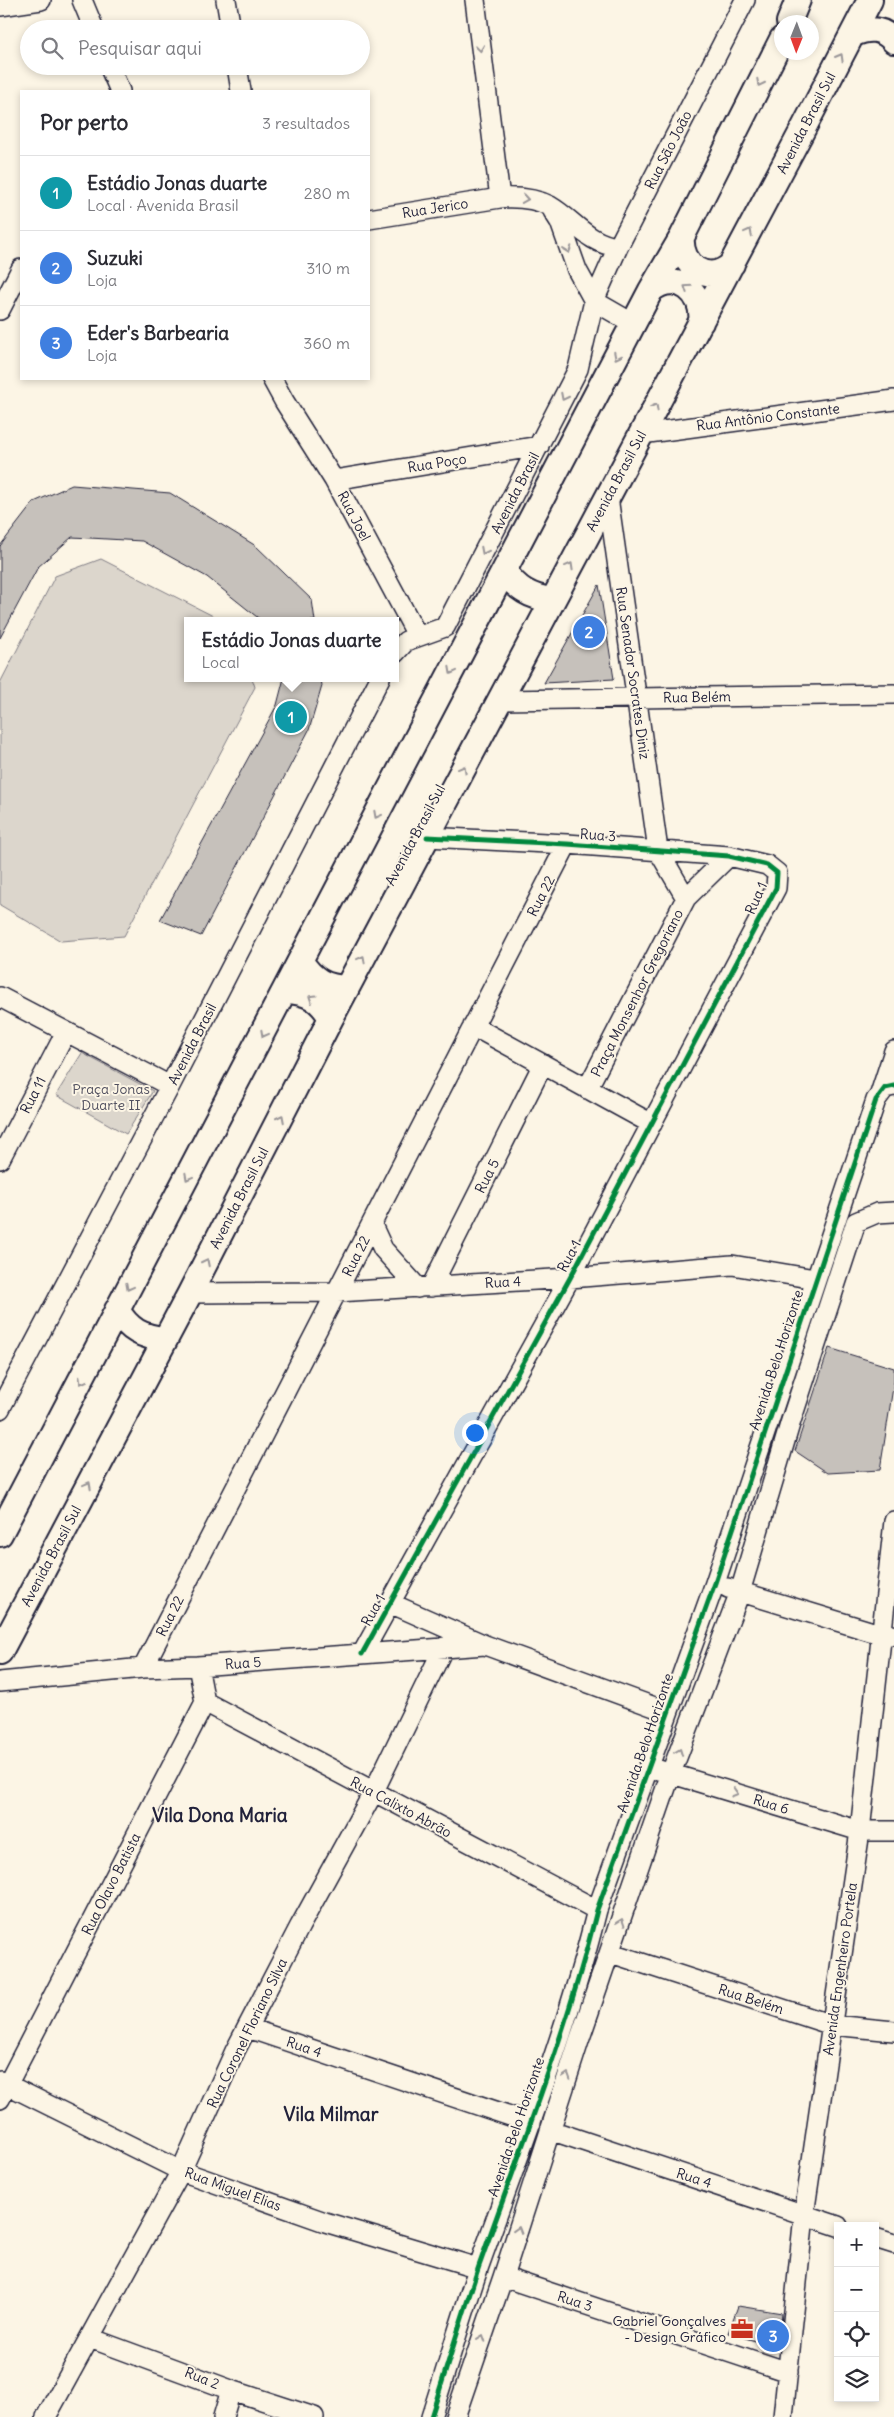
<!DOCTYPE html>
<html lang="pt">
<meta charset="utf-8">
<style>
:root{--surface:#fff;--page:#f2f2f3;--text:#2b2b33;--muted:#7c7c81;--line:#e1e1e2;--accent:#7c3aed}
body{margin:0;font-family:Delius,sans-serif;background:var(--page);color:var(--text)}
.controls{position:absolute;right:15px;bottom:15px;display:grid;overflow:hidden;border-radius:0px;box-shadow:0 2px 8px #0003}
.controls button{width:45px;height:45px;display:grid;place-items:center;padding:0;border:0;border-bottom:1px solid var(--line);background:var(--surface);color:var(--text);font:25px sans-serif}
.compass{position:absolute;left:774px;top:15px;width:45px;height:45px;border-radius:50%;background:var(--surface);box-shadow:0 2px 8px #0003;rotate:181deg}
.you{position:absolute;left:474px;top:1432px;width:18px;height:18px;margin:-12px;border:4px solid #fff;border-radius:50%;background:#1a73e8;box-shadow:0 0 0 8px #1a73e833}
.badge{display:grid;place-items:center;width:32px;height:32px;border-radius:50%;background:var(--accent);color:#fff;font-size:16px;font-weight:700}
.pin{position:absolute;translate:-50% -50%;border:2px solid #fff;box-shadow:0 1px 5px #0006}
.popup{position:absolute;left:184px;top:617px;width:215px;height:65px;box-sizing:border-box;display:grid;place-content:center;border-radius:0px;background:var(--surface);filter:drop-shadow(0 1px 4px #0005);font-size:16px;white-space:nowrap;color:var(--muted)}
.popup b{font-size:19px;color:var(--text)}
.popup::after{content:'';position:absolute;left:50%;top:100%;margin-left:-10px;border:10px solid transparent;border-top-color:var(--surface)}
.list{margin:0;padding:0;list-style:none}
h2{display:flex;justify-content:space-between;align-items:center;height:65px;margin:0;padding:0 20px;font-size:21px}
h2 small{font-size:16px;font-weight:400;color:var(--muted)}
.list li{display:grid;grid-template-columns:32px 1fr auto;gap:15px;align-items:center;box-sizing:border-box;height:75px;padding:0 20px;border-top:1px solid var(--line)}
.list b{display:block;font-size:19px;white-space:nowrap}
.list p{margin:0;font-size:16px;white-space:nowrap;color:var(--muted)}
.list em{font-size:16px;font-style:normal;color:var(--muted)}
.icon{flex:none;width:28px;height:28px;fill:none;stroke:currentColor;stroke-width:2;stroke-linecap:round;stroke-linejoin:round}
.map{position:relative;flex:none;width:894px;height:2417px;overflow:hidden}
.search{position:absolute;background:var(--surface);box-shadow:0 2px 8px #0003;left:20px;top:20px;width:350px;height:55px;display:flex;align-items:center;gap:12px;box-sizing:border-box;padding:0 18px;border-radius:28px;color:var(--muted);font-size:19px}
.panel{position:absolute;background:var(--surface);box-shadow:0 2px 8px #0003;left:20px;top:90px;width:350px;height:290px;border-radius:0px}
.map>svg:first-child{display:block}
.green{fill:#dcd6cc;stroke:#7f7c84}
.building{fill:#c6c1bb;stroke:#22223b}
.lines{fill:none;stroke-linecap:round;stroke-linejoin:round}
.minor-casing{stroke:#22223b;stroke-width:22}
.major-casing{stroke:#22223b;stroke-width:28}
.minor{stroke:#fcf5e5;stroke-width:19}
.major{stroke:#fcf5e5;stroke-width:24}
.cycleway-casing{stroke:#fcf5e5;stroke-width:8}
.cycleway{stroke:#00873e;stroke-width:5}
.oneway{stroke:#9a9698}
.labels{text-anchor:middle;dominant-baseline:central;stroke-width:4;stroke-linejoin:round;paint-order:stroke}
.street-label{font-size:14px;fill:#22223b;stroke:#fcf5e5}
.park-label{font-size:14px;fill:#504f5f;stroke:#fcf5e5}
.poi-label{font-size:14px;fill:#22223b;stroke:#fcf5e5;text-anchor:end}
.district-label{font-size:19px;font-weight:bold;fill:#22223b;stroke:#fcf5e5}
</style>
<div class="map">
<svg width="894" height="2417" viewBox="0 0 894 2417">
<rect width="100%" height="100%" fill="#fcf5e5"/>
<filter id="ink" filterUnits="userSpaceOnUse"><feTurbulence type="fractalNoise" baseFrequency=".02" numOctaves="2"/><feDisplacementMap in="SourceGraphic" scale="10" xChannelSelector="R" yChannelSelector="G"/><feConvolveMatrix kernelMatrix="1 2 1 2 8 2 1 2 1" color-interpolation-filters="sRGB"/></filter>
<g filter="url(#ink)">
<path class="green" d="M 101,559 L 223,621 L 187,621 L 187,678 L 252,678 L 255,687 L 124,936 L 61,941 L 0,905 L 0,683 L 55,576 Z
M 82,1053 L 153,1091 L 126,1134 L 56,1095 Z"/>
<path class="building" d="M 72,485 L 170,493 L 256,546 L 312,600 L 315,621 L 262,621 L 207,577 L 142,541 L 72,537 L 38,567 L 0,638 L 0,546 L 34,502 Z
M 599,585 L 614,679 L 544,683 Z
M 284,678 L 321,678 L 322,686 L 309,730 L 201,936 L 160,920 L 277,705 Z
M 829,1348 L 894,1368 L 894,1381 L 880,1470 L 828,1473 L 795,1451 Z
M 738,2306 L 782,2313 L 779,2348 L 728,2333 Z"/>
<g class="lines">
<defs>
<path id="minor" d="M 82,0 L 94,29
M 226,0 L 231,29
M 475,0 L 500,198
M 0,6 L 41,0
M 109,66 L 120,91
M 237,66 L 241,91
M 553,211 L 560,222 L 577,270 L 594,301 L 634,324
M 369,219 L 500,198 C 517,197 535,198 550,206 C 574,220 588,244 618,247
M 0,310 L 21,269
M 272,379 L 284,401 L 334,480 L 417,635
M 641,434 L 894,400
M 334,480 L 539,446
M 608,497 L 658,850 L 686,898
M 395,653 L 406,641 L 445,627 L 578,369 L 594,301 L 618,247 L 745,0
M 500,700 L 894,694
M 0,997 L 170,1086
M 473,1026 L 652,1124
M 587,1089 L 686,898 L 729,856
M 880,1094 L 894,1051
M 0,1159 L 66,1032
M 372,1225 L 383,1249 L 418,1288
M 431,1287 L 543,1064
M 190,1293 L 337,1292 L 570,1278 L 732,1265 L 815,1279
M 0,1409 L 170,1086 L 380,678
M 728,1588 L 883,1635 L 893,1635
M 390,1603 L 485,1645 L 668,1712
M 362,1654 L 570,1278 L 776,888 L 777,873 L 767,865 L 729,856 L 567,844 L 427,837
M 143,1668 L 567,844
M 0,1682 L 143,1668 L 198,1666 L 485,1645
M 205,1702 L 597,1910
M 659,1770 L 860,1831 L 894,1831
M 611,1953 L 832,2025 L 894,2031
M 248,2028 L 531,2123
M 0,2081 L 181,2171 L 325,2222 L 478,2268
M 0,2099 L 205,1702 L 198,1666
M 550,2130 L 838,2226
M 875,2238 L 894,2244
M 503,2277 L 788,2372
M 90,2338 L 231,2390 L 314,2417
M 46,2417 L 181,2171 L 235,2051 L 300,1926 L 373,1793 L 444,1647
M 223,2417 L 231,2390
M 431,2417 C 447,2367 462,2316 479,2266 C 521,2148 567,2031 597,1910 L 715,1583 L 876,1100 L 885,1088 L 894,1086
M 455,2417 L 503,2277 L 579,2041 L 671,1773 L 740,1592 L 790,1424 L 856,1222 L 877,1213 L 894,1212
M 783,2417 L 804,2215 L 860,1831 L 894,1521"/>
<path id="major" d="M 789,22 L 798,0
M 854,34 C 870,27 882,28 894,41
M 682,237 C 679,266 709,286 732,264
M 651,290 C 677,270 705,293 701,322
M 505,572 C 517,589 530,597 552,600
M 301,962 C 313,980 325,987 347,988
M 286,991 C 308,992 320,999 331,1018
M 117,1310 C 129,1330 142,1337 165,1339
M 0,1534 L 651,290 L 682,237 L 782,39
M 0,1652 L 190,1293 L 331,1018 L 801,133 L 870,0"/>
</defs>
<use href="#minor" class="minor-casing"/>
<use href="#major" class="major-casing"/>
<use href="#minor" class="minor"/>
<use href="#major" class="major"/>
<defs>
<path id="cycleway" d="M 362,1654 L 570,1278 L 776,888 L 777,873 L 767,865 L 729,856 L 567,844 L 427,837
M 431,2417 C 447,2367 462,2316 479,2266 C 521,2148 567,2031 597,1910 L 715,1583 L 876,1100 L 885,1088 L 894,1086"/>
</defs>
<use href="#cycleway" class="cycleway-casing"/>
<use href="#cycleway" class="cycleway"/>
</g>
<defs><path id="oneway-chevron" d="M-2-3.5L2.5 0L-2 3.5" fill="none" stroke-width="1.6" stroke-linecap="round" stroke-linejoin="round" transform="scale(1.25)"/></defs>
<g class="oneway">
<use href="#oneway-chevron" transform="translate(480 48) rotate(83)"/>
<use href="#oneway-chevron" transform="translate(840 57) rotate(-60)"/>
<use href="#oneway-chevron" transform="translate(760 83) rotate(117)"/>
<use href="#oneway-chevron" transform="translate(525 199) rotate(9)"/>
<use href="#oneway-chevron" transform="translate(749 232) rotate(-62)"/>
<use href="#oneway-chevron" transform="translate(568 250) rotate(71)"/>
<use href="#oneway-chevron" transform="translate(687 288) rotate(-146)"/>
<use href="#oneway-chevron" transform="translate(617 356) rotate(117)"/>
<use href="#oneway-chevron" transform="translate(564 397) rotate(117)"/>
<use href="#oneway-chevron" transform="translate(655 407) rotate(-62)"/>
<use href="#oneway-chevron" transform="translate(484 551) rotate(117)"/>
<use href="#oneway-chevron" transform="translate(570 566) rotate(-61)"/>
<use href="#oneway-chevron" transform="translate(452 671) rotate(118)"/>
<use href="#oneway-chevron" transform="translate(463 769) rotate(-62)"/>
<use href="#oneway-chevron" transform="translate(377 815) rotate(118)"/>
<use href="#oneway-chevron" transform="translate(362 959) rotate(-62)"/>
<use href="#oneway-chevron" transform="translate(312 998) rotate(-148)"/>
<use href="#oneway-chevron" transform="translate(264 1034) rotate(118)"/>
<use href="#oneway-chevron" transform="translate(281 1118) rotate(-63)"/>
<use href="#oneway-chevron" transform="translate(188 1177) rotate(118)"/>
<use href="#oneway-chevron" transform="translate(206 1262) rotate(-63)"/>
<use href="#oneway-chevron" transform="translate(129 1287) rotate(118)"/>
<use href="#oneway-chevron" transform="translate(82 1381) rotate(118)"/>
<use href="#oneway-chevron" transform="translate(88 1485) rotate(-62)"/>
<use href="#oneway-chevron" transform="translate(679 1752) rotate(-69)"/>
<use href="#oneway-chevron" transform="translate(735 1793) rotate(17)"/>
<use href="#oneway-chevron" transform="translate(621 1922) rotate(-71)"/>
<use href="#oneway-chevron" transform="translate(567 2076) rotate(-72)"/>
<use href="#oneway-chevron" transform="translate(518 2230) rotate(-73)"/>
<use href="#oneway-chevron" transform="translate(482 2338) rotate(-71)"/>
</g>
</g>
<defs>
<symbol id="office-bare" viewBox="-9 -9 18 18"><path d="M-6-3h4V-5.5h4V-3h4V5H-6ZM-1-4.5V-3h2v-1.5ZM-6 0V1H6V0Z" fill="#c8321e" stroke="#fcf5e5" stroke-width="2.5" paint-order="stroke"/></symbol>
</defs>
<g fill-rule="evenodd">
<use href="#office-bare" x="726" y="2313" width="32" height="32"/>
</g>
<g class="labels">
<g class="street-label">
<text transform="translate(806 123) rotate(-63)">Avenida Brasil Sul</text>
<text transform="translate(668 150) rotate(-63)">Rua São João</text>
<text transform="translate(435 208) rotate(-9)">Rua Jerico</text>
<text transform="translate(768 417) rotate(-7)">Rua Antônio Constante</text>
<text transform="translate(437 463) rotate(-9)">Rua Poço</text>
<text transform="translate(616 481) rotate(-62)">Avenida Brasil Sul</text>
<text transform="translate(515 493) rotate(-63)">Avenida Brasil</text>
<text transform="translate(354 516) rotate(62)">Rua Joel</text>
<text transform="translate(633 673) rotate(82)">Rua Senador Socrates Diniz</text>
<text transform="translate(697 697) rotate(-1)">Rua Belém</text>
<text transform="translate(415 835) rotate(-62)">Avenida Brasil Sul</text>
<text transform="translate(598 835) rotate(4)">Rua 3</text>
<text transform="translate(541 896) rotate(-63)">Rua 22</text>
<text transform="translate(756 898) rotate(-66)">Rua 1</text>
<text transform="translate(637 993) rotate(-63)">Praça Monsenhor Gregoriano</text>
<text transform="translate(192 1044) rotate(-63)">Avenida Brasil</text>
<text transform="translate(33 1095) rotate(-63)">Rua 11</text>
<text transform="translate(487 1176) rotate(-63)">Rua 5</text>
<text transform="translate(239 1198) rotate(-63)">Avenida Brasil Sul</text>
<text transform="translate(356 1256) rotate(-63)">Rua 22</text>
<text transform="translate(569 1256) rotate(-62)">Rua 1</text>
<text transform="translate(503 1282) rotate(-3)">Rua 4</text>
<text transform="translate(776 1360) rotate(-72)">Avenida Belo Horizonte</text>
<text transform="translate(51 1556) rotate(-62)">Avenida Brasil Sul</text>
<text transform="translate(373 1610) rotate(-61)">Rua 1</text>
<text transform="translate(170 1616) rotate(-63)">Rua 22</text>
<text transform="translate(243 1663) rotate(-4)">Rua 5</text>
<text transform="translate(645 1743) rotate(-71)">Avenida Belo Horizonte</text>
<text transform="translate(771 1804) rotate(17)">Rua 6</text>
<text transform="translate(401 1807) rotate(28)">Rua Calixto Abrão</text>
<text transform="translate(111 1884) rotate(-63)">Rua Olavo Batista</text>
<text transform="translate(840 1969) rotate(-82)">Avenida Engenheiro Portela</text>
<text transform="translate(751 1999) rotate(18)">Rua Belém</text>
<text transform="translate(247 2033) rotate(-64)">Rua Coronel Floriano Silva</text>
<text transform="translate(304 2047) rotate(19)">Rua 4</text>
<text transform="translate(516 2127) rotate(-71)">Avenida Belo Horizonte</text>
<text transform="translate(694 2178) rotate(18)">Rua 4</text>
<text transform="translate(233 2189) rotate(20)">Rua Miguel Elias</text>
<text transform="translate(575 2301) rotate(18)">Rua 3</text>
<text transform="translate(202 2378) rotate(22)">Rua 2</text>
</g>
<g class="park-label">
<text x="111" y="1089">Praça Jonas<tspan x="111" dy="16">Duarte II</tspan></text>
</g>
<g class="poi-label">
<text x="726" y="2321">Gabriel Gonçalves<tspan x="726" dy="16">- Design Gráfico</tspan></text>
</g>
<g class="district-label">
<text x="220" y="1815">Vila Dona Maria</text>
<text x="331" y="2114">Vila Milmar</text>
</g>
</g>
</svg>
<div class="controls">
<button>+</button>
<button>−</button>
<button><svg class="icon" aria-label="locate" viewBox="0 0 24 24"><circle cx="12" cy="12" r="6"/><path d="M12 2v4M12 18v4M2 12h4M18 12h4"/></svg></button>
<button><svg class="icon" aria-label="layers" viewBox="0 0 24 24"><path d="M12 4l9 5-9 5-9-5zM3 14l9 5 9-5"/></svg></button>
</div>
<svg class="compass" viewBox="-18 -18 36 36"><path d="M0-13l5 13h-10z" fill="#e53935"/><path d="M0 13l5-13h-10z" fill="#7c7c81"/></svg>
<div class="you"></div>
<div class="pin badge" style="left:291px;top:717px;background:#0f9aa8">1</div>
<div class="popup"><b>Estádio Jonas duarte</b>Local</div>
<div class="pin badge" style="left:589px;top:632px;background:#3f7fe0">2</div>
<div class="pin badge" style="left:773px;top:2336px;background:#3f7fe0">3</div>
<div class="search"><svg class="icon" aria-label="search" viewBox="0 0 24 24"><circle cx="10" cy="10" r="6"/><path d="M15 15l6 6"/></svg>Pesquisar aqui</div>
<section class="panel">
<h2>Por perto<small>3 resultados</small></h2>
<ul class="list">
<li><span class="badge" style="background:#0f9aa8">1</span><div><b>Estádio Jonas duarte</b><p>Local · Avenida Brasil</p></div><em>280 m</em></li>
<li><span class="badge" style="background:#3f7fe0">2</span><div><b>Suzuki</b><p>Loja</p></div><em>310 m</em></li>
<li><span class="badge" style="background:#3f7fe0">3</span><div><b>Eder's Barbearia</b><p>Loja</p></div><em>360 m</em></li>
</ul>
</section>
</div>
